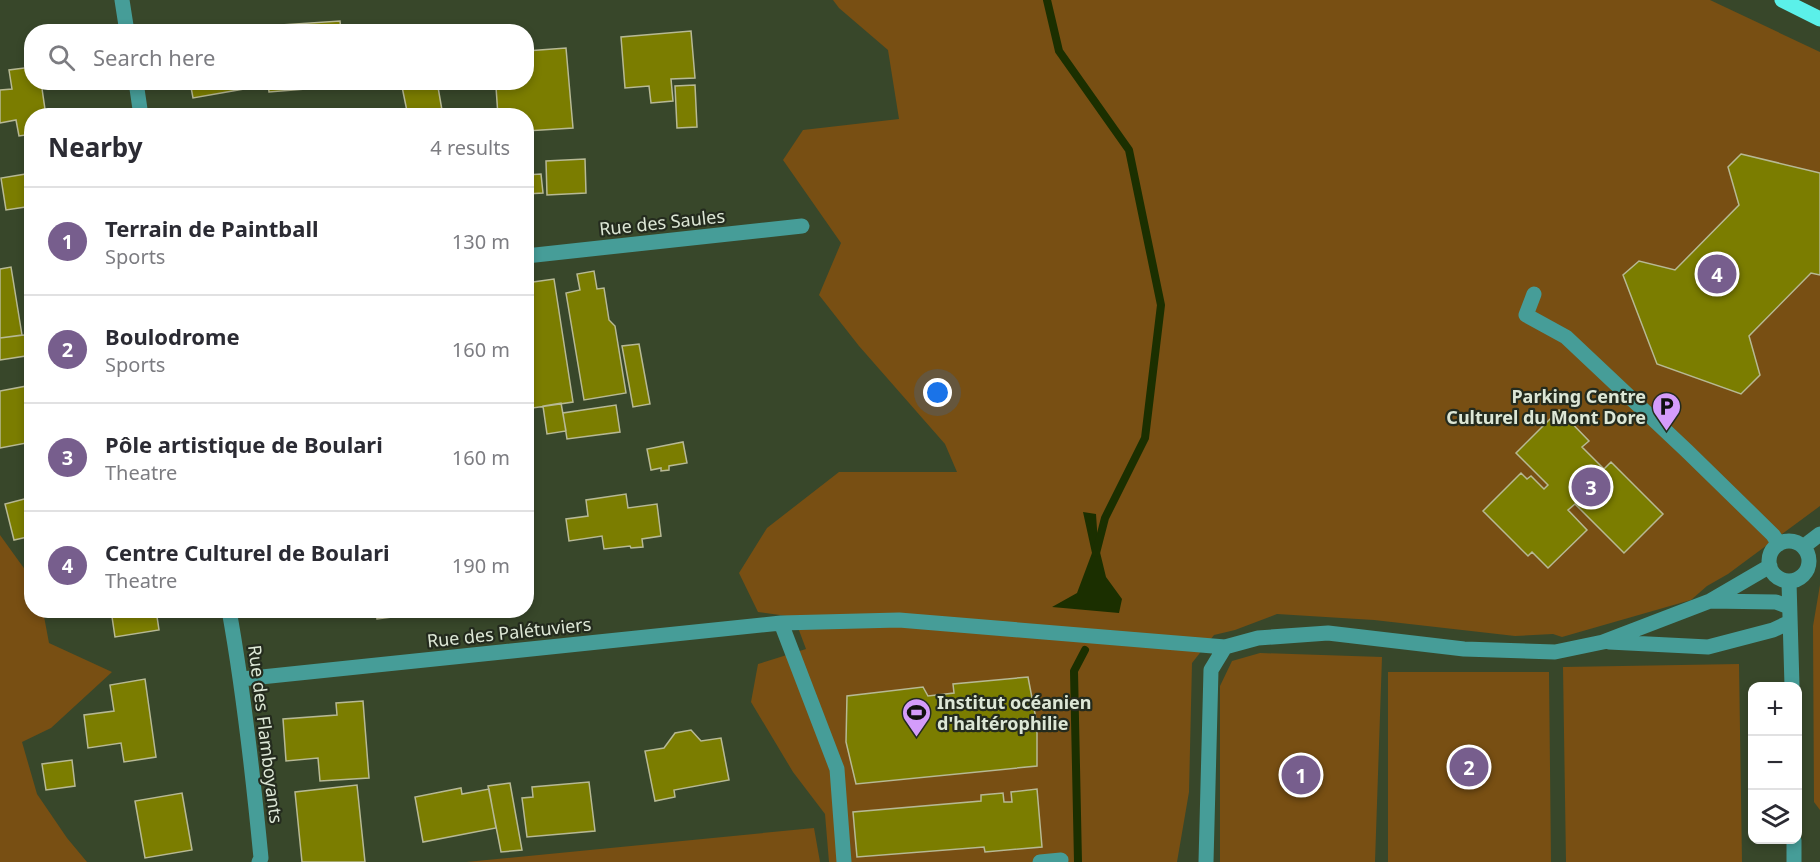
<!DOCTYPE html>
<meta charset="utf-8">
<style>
:root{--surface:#fff;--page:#f2f2f3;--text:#2b2b33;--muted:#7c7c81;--line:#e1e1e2;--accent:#775e8d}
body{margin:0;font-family:"Noto Sans",sans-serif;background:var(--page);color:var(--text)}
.controls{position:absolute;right:18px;bottom:18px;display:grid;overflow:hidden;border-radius:12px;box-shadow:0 3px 9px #0003}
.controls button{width:54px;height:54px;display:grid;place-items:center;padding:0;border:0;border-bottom:2px solid var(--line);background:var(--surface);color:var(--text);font:30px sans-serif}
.you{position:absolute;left:938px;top:393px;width:21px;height:21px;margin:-15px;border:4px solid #fff;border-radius:50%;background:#1a73e8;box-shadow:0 0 0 9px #1a73e833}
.badge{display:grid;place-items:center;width:39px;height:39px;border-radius:50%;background:var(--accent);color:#fff;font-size:20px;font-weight:700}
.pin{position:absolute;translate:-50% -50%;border:3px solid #fff;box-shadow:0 2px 6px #0006}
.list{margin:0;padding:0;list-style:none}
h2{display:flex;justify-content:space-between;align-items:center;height:78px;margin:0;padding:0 24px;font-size:26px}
h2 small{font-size:20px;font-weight:400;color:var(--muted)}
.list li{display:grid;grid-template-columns:39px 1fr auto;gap:18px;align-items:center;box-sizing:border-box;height:108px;padding:0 24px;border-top:2px solid var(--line)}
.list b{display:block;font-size:22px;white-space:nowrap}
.list p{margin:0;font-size:20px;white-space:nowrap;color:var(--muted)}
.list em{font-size:20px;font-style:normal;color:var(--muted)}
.icon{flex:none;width:33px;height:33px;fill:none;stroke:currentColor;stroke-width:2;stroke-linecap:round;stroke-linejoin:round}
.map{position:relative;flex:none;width:1820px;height:862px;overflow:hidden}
.search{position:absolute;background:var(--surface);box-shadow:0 3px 9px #0003;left:24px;top:24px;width:510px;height:66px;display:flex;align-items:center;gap:15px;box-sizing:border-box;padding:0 21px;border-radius:24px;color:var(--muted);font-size:22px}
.panel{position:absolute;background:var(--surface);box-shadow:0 3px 9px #0003;left:24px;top:108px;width:510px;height:510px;border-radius:24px}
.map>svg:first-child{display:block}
.green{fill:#784f13}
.water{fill:#1b2f00}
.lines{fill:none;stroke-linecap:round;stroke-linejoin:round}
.stream{stroke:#1b2f00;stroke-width:8}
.building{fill:#7b7d00;stroke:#b7b994;stroke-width:1.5}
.minor{stroke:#469d98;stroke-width:15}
.major{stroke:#5bf0e9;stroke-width:15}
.labels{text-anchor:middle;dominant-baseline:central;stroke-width:4.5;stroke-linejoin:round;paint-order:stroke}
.street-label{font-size:18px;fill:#dde7d6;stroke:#242b1e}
.poi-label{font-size:18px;font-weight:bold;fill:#dde7d6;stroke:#242b1e;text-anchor:end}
</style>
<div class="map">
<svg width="1820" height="862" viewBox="0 0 1820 862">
<rect width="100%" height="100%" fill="#38472a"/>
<path class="green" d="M 833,0 L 1710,0 L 1820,52 L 1820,506 L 1728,574 L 1707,586 L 1691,600 L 1562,637 L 1553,634 L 1515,636 L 1374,620 L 1277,614 L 1235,630 L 1214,635 L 1192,663 L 1189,792 L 1177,862 L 829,862 L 825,814 L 793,772 L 751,702 L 758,664 L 806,649 L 794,617 L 758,612 L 739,573 L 767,528 L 839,472 L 957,472 L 945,444 L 859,346 L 819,295 L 841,243 L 783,160 L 803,130 L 899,119 L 888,50 L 839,8 Z
M 0,535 L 31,578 L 32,610 L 43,611 L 49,643 L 112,672 L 51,728 L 22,742 L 37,794 L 67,838 L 87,862 L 0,862 Z
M 1820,585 L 1820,810 L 1814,802 L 1813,626 Z
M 1260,653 L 1382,657 L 1375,862 L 1220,862 L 1220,686 L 1232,661 Z
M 1739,664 L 1742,862 L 1566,862 L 1563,667 Z
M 1388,672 L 1549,672 L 1551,862 L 1388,862 Z
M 814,828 L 820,862 L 466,862 Z"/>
<path class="water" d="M 1083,512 L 1096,514 L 1098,544 L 1106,577 L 1122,599 L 1119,613 L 1052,607 L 1077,593 L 1092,553 Z"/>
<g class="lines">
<path class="stream" d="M 1047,0 L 1059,51 L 1129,150 L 1161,305 L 1145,438 L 1105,518 L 1096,553
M 1078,862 L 1074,671 L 1085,650"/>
</g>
<path class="building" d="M 340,21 L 341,32 L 251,32 L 251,27 Z
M 691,31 L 695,78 L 671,79 L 673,101 L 651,103 L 649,86 L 625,88 L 621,37 Z
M 566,48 L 573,128 L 526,131 L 526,116 L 498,116 L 496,87 L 511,86 L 511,82 L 526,82 L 526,51 Z
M 32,67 L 32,82 L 41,82 L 46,116 L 32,116 L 32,134 L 19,136 L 16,120 L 0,123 L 0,90 L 12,89 L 9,70 Z
M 190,82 L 255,82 L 255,87 L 193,98 Z
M 268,82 L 318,82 L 318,88 L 269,92 Z
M 401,82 L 428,82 L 430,89 L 438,87 L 443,116 L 408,116 Z
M 695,85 L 697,127 L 677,128 L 675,86 Z
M 1741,154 L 1820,173 L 1820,275 L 1811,273 L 1749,336 L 1760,375 L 1741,394 L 1657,364 L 1623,275 L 1639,261 L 1675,270 L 1739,205 L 1728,167 Z
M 585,159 L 586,193 L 547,195 L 546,161 Z
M 32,173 L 32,206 L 6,210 L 1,178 Z
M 541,174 L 543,193 L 526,194 L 526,175 Z
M 11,267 L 22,335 L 0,338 L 0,269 Z
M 594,271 L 597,289 L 604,288 L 609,320 L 615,326 L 626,393 L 584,400 L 566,293 L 580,290 L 577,274 Z
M 554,279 L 573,402 L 526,409 L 526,283 Z
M 32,334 L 32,355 L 0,360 L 0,338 Z
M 639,344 L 650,404 L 633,407 L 622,346 Z
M 32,385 L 32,442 L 0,448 L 0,391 Z
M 561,403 L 566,431 L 547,434 L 543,406 Z
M 616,405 L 620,432 L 567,439 L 563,413 Z
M 1559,410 L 1589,441 L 1582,447 L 1604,469 L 1611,462 L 1663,514 L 1624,553 L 1575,504 L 1568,510 L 1587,530 L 1548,568 L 1532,552 L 1528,556 L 1483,511 L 1521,473 L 1527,479 L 1531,476 L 1544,489 L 1548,485 L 1516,453 Z
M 683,442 L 687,463 L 669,466 L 669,470 L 661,471 L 661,468 L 651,470 L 647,449 Z
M 626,494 L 628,508 L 657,504 L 661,536 L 642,539 L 643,547 L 631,548 L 630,546 L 604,549 L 602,536 L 569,541 L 566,519 L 588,516 L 586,500 Z
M 32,497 L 32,536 L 14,540 L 5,504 Z
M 111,610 L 156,610 L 159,630 L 115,637 Z
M 376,610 L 422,610 L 423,613 L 377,619 Z
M 1028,677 L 1037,724 L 1037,766 L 856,784 L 846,742 L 847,696 L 923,687 L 928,696 L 954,693 L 953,684 Z
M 145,679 L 156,757 L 124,762 L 121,743 L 88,748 L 84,715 L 114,711 L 110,685 Z
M 363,701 L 369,778 L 320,781 L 318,758 L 286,761 L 283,719 L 337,715 L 336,703 Z
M 691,730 L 701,741 L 721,738 L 729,780 L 674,790 L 675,797 L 655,801 L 645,751 L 664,748 L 675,733 Z
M 72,760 L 75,786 L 46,790 L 42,764 Z
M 589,782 L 595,831 L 527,837 L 522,798 L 533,797 L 532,787 Z
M 510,783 L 522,850 L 501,852 L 488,786 Z
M 357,785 L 365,862 L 302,862 L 295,792 Z
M 461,788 L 462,794 L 489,789 L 496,828 L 423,842 L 415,797 Z
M 1037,789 L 1042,847 L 985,852 L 984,847 L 857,857 L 853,812 L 981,801 L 981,795 L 1003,793 L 1004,802 L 1012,802 L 1011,792 Z
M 182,793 L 192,850 L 145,858 L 135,801 Z"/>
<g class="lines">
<path class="minor" d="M 122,0 L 127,32
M 136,82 L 141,116
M 526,256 L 802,226
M 1534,294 L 1526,315 L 1566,337 L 1687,451 L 1773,535 L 1779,544
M1769 561a20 20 0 1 1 40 0a20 20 0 1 1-40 0Z
M 1803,547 L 1820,534
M 1789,582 L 1792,686
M 1710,601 L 1776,602 L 1789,607
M 229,610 C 244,693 253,775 261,858 L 259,862
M 781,623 L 837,769 L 844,862
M 1609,642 L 1708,647 L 1773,630 L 1790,622
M 242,679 L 781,623 L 899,620 L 1225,647
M 1794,840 L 1794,862
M 1040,862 L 1061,860
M 1206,862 L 1211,670 L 1225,647 L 1258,638 L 1328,633 L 1464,649 L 1555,652 L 1603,642 L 1710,601 L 1770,566"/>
<path class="major" d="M 1782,0 L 1820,19"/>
</g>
<defs>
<symbol id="parking-pin" viewBox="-11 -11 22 30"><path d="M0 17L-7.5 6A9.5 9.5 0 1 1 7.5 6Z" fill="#d49cfb" stroke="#242b1e"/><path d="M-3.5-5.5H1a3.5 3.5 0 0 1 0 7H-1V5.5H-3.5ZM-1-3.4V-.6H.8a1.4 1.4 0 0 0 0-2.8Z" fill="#111"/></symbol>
<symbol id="stadium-pin" viewBox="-11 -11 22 30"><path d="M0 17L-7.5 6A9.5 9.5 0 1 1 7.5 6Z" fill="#d49cfb" stroke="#242b1e"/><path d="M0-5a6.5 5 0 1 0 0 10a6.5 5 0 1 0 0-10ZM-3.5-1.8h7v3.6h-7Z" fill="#111"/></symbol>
</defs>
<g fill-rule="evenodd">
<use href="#parking-pin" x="1650" y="390" width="33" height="45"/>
<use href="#stadium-pin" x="900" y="696" width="33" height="45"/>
</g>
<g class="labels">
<g class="street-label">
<text transform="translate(662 222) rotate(-6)">Rue des Saules</text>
<text transform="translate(509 632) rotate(-6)">Rue des Palétuviers</text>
<text transform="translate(266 734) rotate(83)">Rue des Flamboyants</text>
</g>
<g class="poi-label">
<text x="1646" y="396">Parking Centre<tspan x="1646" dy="21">Culturel du Mont Dore</tspan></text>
<text x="937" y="702" text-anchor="start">Institut océanien<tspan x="937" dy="21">d'haltérophilie</tspan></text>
</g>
</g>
</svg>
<div class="controls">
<button>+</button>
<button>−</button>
<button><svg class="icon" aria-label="layers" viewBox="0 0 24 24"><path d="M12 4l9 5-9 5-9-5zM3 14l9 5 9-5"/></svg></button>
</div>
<div class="you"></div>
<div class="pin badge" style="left:1301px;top:775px">1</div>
<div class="pin badge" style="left:1469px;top:767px">2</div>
<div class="pin badge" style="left:1591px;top:487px">3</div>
<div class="pin badge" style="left:1717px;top:274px">4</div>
<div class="search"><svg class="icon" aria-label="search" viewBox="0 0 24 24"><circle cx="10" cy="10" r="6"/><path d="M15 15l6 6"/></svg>Search here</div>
<section class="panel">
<h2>Nearby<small>4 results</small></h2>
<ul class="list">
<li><span class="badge">1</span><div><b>Terrain de Paintball</b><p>Sports</p></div><em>130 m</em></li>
<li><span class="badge">2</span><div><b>Boulodrome</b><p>Sports</p></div><em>160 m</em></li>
<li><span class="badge">3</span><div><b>Pôle artistique de Boulari</b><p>Theatre</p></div><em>160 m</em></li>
<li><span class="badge">4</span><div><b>Centre Culturel de Boulari</b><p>Theatre</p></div><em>190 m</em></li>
</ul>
</section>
</div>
